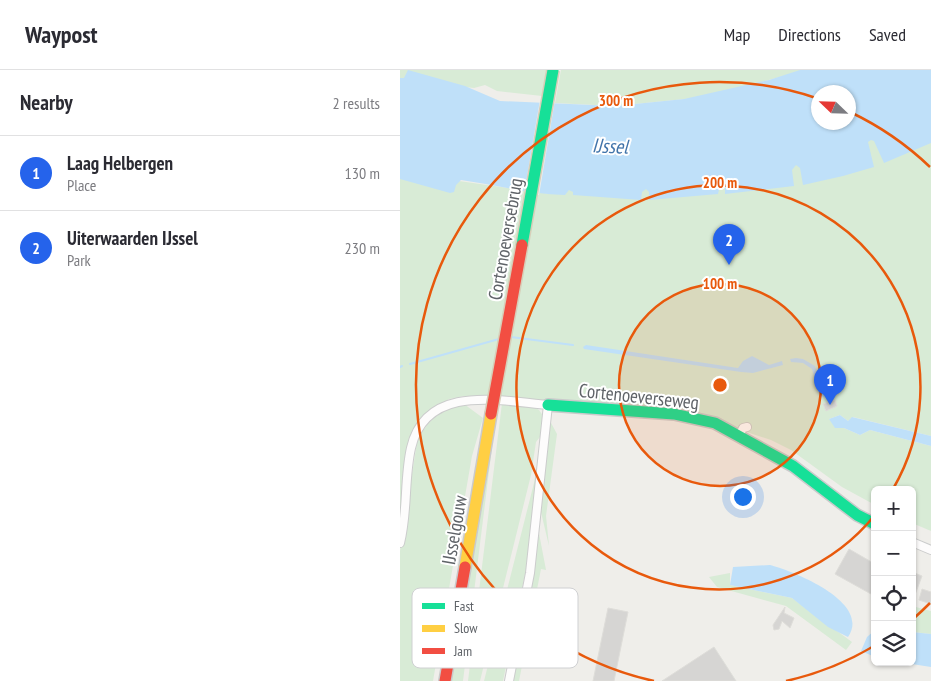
<!DOCTYPE html>
<meta charset="utf-8">
<style>
:root{--surface:#fff;--page:#f2f2f3;--text:#2b2b33;--muted:#7c7c81;--line:#e1e1e2;--accent:#2563eb}
body{margin:0;font-family:"PT Sans Narrow",sans-serif;background:var(--page);color:var(--text)}
.controls{position:absolute;right:15px;bottom:15px;display:grid;overflow:hidden;border-radius:8px;box-shadow:0 1px 4px #0004}
.controls button{width:45px;height:45px;display:grid;place-items:center;padding:0;border:0;border-bottom:1px solid var(--line);background:var(--surface);color:var(--text);font:25px sans-serif}
.compass{position:absolute;left:411px;top:15px;width:45px;height:45px;border-radius:50%;background:var(--surface);box-shadow:0 1px 4px #0004;rotate:293deg}
.you{position:absolute;left:342px;top:426px;width:18px;height:18px;margin:-12px;border:4px solid #fff;border-radius:50%;background:#1a73e8;box-shadow:0 0 0 8px #1a73e833}
.badge{display:grid;place-items:center;width:32px;height:32px;border-radius:50%;background:var(--accent);color:#fff;font-size:16px;font-weight:700}
.pin{position:absolute;translate:-50% -41px;filter:drop-shadow(0 1px 2px #0008)}
.pin::after{content:'';position:absolute;top:26px;width:18px;height:15px;background:inherit;clip-path:polygon(0 0,100% 0,50% 100%)}
.list{margin:0;padding:0;list-style:none}
h2{display:flex;justify-content:space-between;align-items:center;height:65px;margin:0;padding:0 20px;font-size:21px}
h2 small{font-size:16px;font-weight:400;color:var(--muted)}
.list li{display:grid;grid-template-columns:32px 1fr auto;gap:15px;align-items:center;box-sizing:border-box;height:75px;padding:0 20px;border-top:1px solid var(--line)}
.list b{display:block;font-size:19px;white-space:nowrap}
.list p{margin:0;font-size:16px;white-space:nowrap;color:var(--muted)}
.list em{font-size:16px;font-style:normal;color:var(--muted)}
.icon{flex:none;width:28px;height:28px;fill:none;stroke:currentColor;stroke-width:2;stroke-linecap:round;stroke-linejoin:round}
.map{position:relative;flex:none;width:531px;height:611px;overflow:hidden}
header{display:flex;align-items:center;gap:30px;box-sizing:border-box;height:70px;padding:0 25px;background:var(--surface);border-bottom:1px solid var(--line)}
header strong{font-size:24px}
nav{display:flex;gap:28px;margin-inline-start:auto;font-size:18px}
main{display:flex}
aside{flex:1;background:var(--surface)}
.map>svg:first-child{display:block}
.green{fill:#d8ebd6}
.water{fill:#bfe0f9;fill-rule:evenodd}
.pier{fill:#efeeea}
.lines{fill:none;stroke-linecap:round;stroke-linejoin:round}
.stream{stroke:#bfe0f9;stroke-width:2}
.building{fill:#d6d5d3;stroke:#deddd9}
.street-casing{stroke:#cbcccc;stroke-width:10}
.fast-casing{stroke:#cacacb;stroke-width:14}
.slow-casing{stroke:#cacacb;stroke-width:14}
.jam-casing{stroke:#cacacb;stroke-width:14}
.street{stroke:#fdfcfc;stroke-width:8}
.fast{stroke:#16e098;stroke-width:11}
.slow{stroke:#ffcf43;stroke-width:11}
.jam{stroke:#f24e42;stroke-width:11}
.fast-bridge-casing{stroke:#d7ceb8;stroke-width:14;stroke-linecap:butt}
.jam-bridge-casing{stroke:#d7ceb8;stroke-width:14;stroke-linecap:butt}
.fast-bridge{stroke:#16e098;stroke-width:11}
.jam-bridge{stroke:#f24e42;stroke-width:11}
.ring{fill:none;stroke:#e8590c;stroke-width:2.5}
.labels{text-anchor:middle;dominant-baseline:central;stroke-width:4;stroke-linejoin:round;paint-order:stroke}
.street-label{font-size:19px;fill:#5f6368;stroke:#fff}
.water-label{font-size:20px;font-style:italic;fill:#4174aa;stroke:#fff}
.key{fill:#fff;stroke:#cfd0d2;stroke-width:1}
.key-label{font-size:14px;fill:#5f6368}
.centre{fill:#e8590c;stroke:#fff;stroke-width:2.5}
.ring-label{font-size:15px;text-anchor:middle;font-weight:bold;fill:#e8590c;stroke:#fff;stroke-width:4;stroke-linejoin:round;paint-order:stroke}
</style>
<header>
<strong>Waypost</strong>
<nav><a>Map</a><a>Directions</a><a>Saved</a></nav>
</header>
<main>
<aside>
<h2>Nearby<small>2 results</small></h2>
<ul class="list">
<li><span class="badge">1</span><div><b>Laag Helbergen</b><p>Place</p></div><em>130 m</em></li>
<li><span class="badge">2</span><div><b>Uiterwaarden IJssel</b><p>Park</p></div><em>230 m</em></li>
</ul>
</aside>
<div class="map">
<svg width="531" height="611" viewBox="0 0 531 611">
<rect width="100%" height="100%" fill="#efeeea"/>
<path class="green" d="M 0,0 L 147,0 L 142,26 L 97,21 L 85,15 L 74,18 L 0,10 Z
M 161,0 L 406,0 L 305,27 L 215,36 L 155,33 Z
M 531,41 L 531,366 L 453,347 L 448,351 L 440,345 L 429,349 L 440,358 L 444,358 L 460,365 L 470,360 L 531,376 L 531,461 L 512,453 L 512,420 L 475,420 L 475,435 L 442,417 L 391,380 L 371,370 L 307,349 L 104,328 L 64,326 L 49,329 L 36,337 L 24,346 L 16,358 L 5,393 L 0,452 L 0,95 L 59,111 L 151,124 Z
M 102,333 L 133,336 L 139,340 L 144,347 L 143,363 L 136,372 L 131,405 L 80,611 L 68,611 Z
M 64,334 L 83,348 L 72,386 L 33,611 L 0,611 L 0,481 L 17,372 C 27,350 41,339 64,334 Z
M 150,351 L 157,364 L 146,446 L 149,476 L 141,442 Z
M 94,361 L 63,611 L 50,611 L 64,541 Z
M 141,372 L 126,499 L 103,611 L 84,611 L 134,413 Z
M 138,458 L 146,500 L 141,499 L 119,611 L 111,611 Z
M 330,503 L 330,515 L 392,528 L 452,572 L 446,580 L 386,536 L 317,517 L 309,507 Z
M 512,536 L 531,541 L 531,564 L 512,562 Z"/>
<path class="water" d="M 8,0 L 65,16 L 100,31 L 215,36 L 284,29 L 369,10 L 400,0 L 531,0 L 531,73 L 484,93 L 474,71 L 471,70 L 468,72 L 474,97 L 443,106 L 403,115 L 400,98 L 396,95 L 392,100 L 394,116 L 325,124 L 325,113 L 321,111 L 318,124 L 249,130 L 249,122 L 246,119 L 242,122 L 241,130 L 173,125 L 173,122 L 169,120 L 165,125 C 129,124 96,115 61,110 L 56,115 L 54,122 L 50,123 L 0,109 L 0,8 L 4,8 ZM 418,22 L 448,22 L 448,52 L 418,52 Z
M 186,275 L 338,298 L 343,291 L 352,286 L 369,295 L 382,291 L 383,295 L 353,303 L 341,302 L 184,279 L 183,277 Z
M 396,288 L 403,289 L 415,296 C 417,306 427,314 432,324 L 420,328 L 412,299 L 403,293 L 391,292 L 390,289 Z
M 440,345 L 448,351 L 452,347 L 531,366 L 531,376 L 470,360 L 460,365 L 444,358 L 435,358 L 429,349 Z
M 370,495 C 393,501 472,532 448,567 L 428,557 L 392,528 L 330,515 L 333,497 Z
M 475,560 L 475,587 L 461,581 L 467,567 Z
M 512,562 L 531,564 L 531,597 L 499,592 L 512,592 Z"/>
<path class="pier" d="M 140,30 L 155,30 L 139,125 L 124,124 Z"/>
<g class="lines">
<path class="stream" d="M 111,267 L 173,275
M 10,294 L 99,269
M 0,297 L 2,296"/>
</g>
<path class="building" d="M 435,330 L 437,336 L 426,341 L 423,334 Z
M 449,479 L 475,494 L 475,517 L 471,524 L 435,504 Z
M 512,502 L 522,506 L 513,530 L 512,530 Z
M 522,519 L 531,522 L 531,534 L 519,530 Z
M 385,537 L 384,543 L 394,548 L 390,558 L 382,551 L 379,559 L 374,560 L 373,555 Z
M 208,538 L 228,542 L 214,611 L 193,611 Z
M 314,577 L 336,611 L 262,611 Z"/>
<g class="lines">
<defs>
<path id="street" d="M 339,366 L 343,358 L 347,357
M 512,472 L 531,480
M 0,473 C 8,441 4,409 11,378 C 26,313 101,331 148,335 L 130,503 L 109,611"/>
<path id="fast" d="M 148,335 L 274,344 L 315,353 L 393,396 L 457,445 L 475,454"/>
<path id="slow" d="M 65,497 L 91,344"/>
<path id="jam" d="M 45,611 L 65,497"/>
</defs>
<use href="#street" class="street-casing"/>
<use href="#fast" class="fast-casing"/>
<use href="#slow" class="slow-casing"/>
<use href="#jam" class="jam-casing"/>
<use href="#street" class="street"/>
<use href="#fast" class="fast"/>
<use href="#slow" class="slow"/>
<use href="#jam" class="jam"/>
<defs>
<path id="fast-bridge" d="M 122,175 L 153,0"/>
<path id="jam-bridge" d="M 91,344 L 122,175"/>
</defs>
<use href="#fast-bridge" class="fast-bridge-casing"/>
<use href="#jam-bridge" class="jam-bridge-casing"/>
<use href="#fast-bridge" class="fast-bridge"/>
<use href="#jam-bridge" class="jam-bridge"/>
</g>
<circle cx="320" cy="315" r="101" fill="#e8590c" fill-opacity=".12"/>
<g class="ring">
<circle cx="320" cy="315" r="101"/>
<path d="M475 445A202 202 0 1 1 493 419"/>
<path d="M530 533A303 303 0 0 1 513 549M474 576A303 303 0 0 1 386 611M254 611A303 303 0 1 1 416 28M450 42A303 303 0 0 1 530 97"/>
</g>
<g class="labels">
<g class="street-label">
<text transform="translate(105 169) rotate(-80)">Cortenoeversebrug</text>
<text transform="translate(239 326) rotate(6)">Cortenoeverseweg</text>
<text transform="translate(54 460) rotate(-80)">IJsselgouw</text>
</g>
<g class="water-label">
<text transform="translate(210 76) rotate(2)">IJssel</text>
</g>
</g>
<rect x="12" y="518" width="166" height="80" rx="8" class="key"/>
<rect x="22" y="533" width="23" height="6" fill="#16e098"/>
<rect x="22" y="555" width="23" height="7" fill="#ffcf43"/>
<rect x="22" y="578" width="23" height="6" fill="#f24e42"/>
<g class="key-label">
<text x="54" y="541">Fast</text>
<text x="54" y="563">Slow</text>
<text x="54" y="586">Jam</text>
</g>
<circle cx="320" cy="315" r="8" class="centre"/>
<g class="ring-label">
<text x="216" y="36">300 m</text>
<text x="320" y="118">200 m</text>
<text x="320" y="219">100 m</text>
</g>
</svg>
<div class="controls">
<button>+</button>
<button>−</button>
<button><svg class="icon" aria-label="locate" viewBox="0 0 24 24"><circle cx="12" cy="12" r="6"/><path d="M12 2v4M12 18v4M2 12h4M18 12h4"/></svg></button>
<button><svg class="icon" aria-label="layers" viewBox="0 0 24 24"><path d="M12 4l9 5-9 5-9-5zM3 14l9 5 9-5"/></svg></button>
</div>
<svg class="compass" viewBox="-18 -18 36 36"><path d="M0-13l5 13h-10z" fill="#e53935"/><path d="M0 13l5-13h-10z" fill="#7c7c81"/></svg>
<div class="you"></div>
<div class="pin badge" style="left:430px;top:335px">1</div>
<div class="pin badge" style="left:329px;top:195px">2</div>
</div>
</main>
